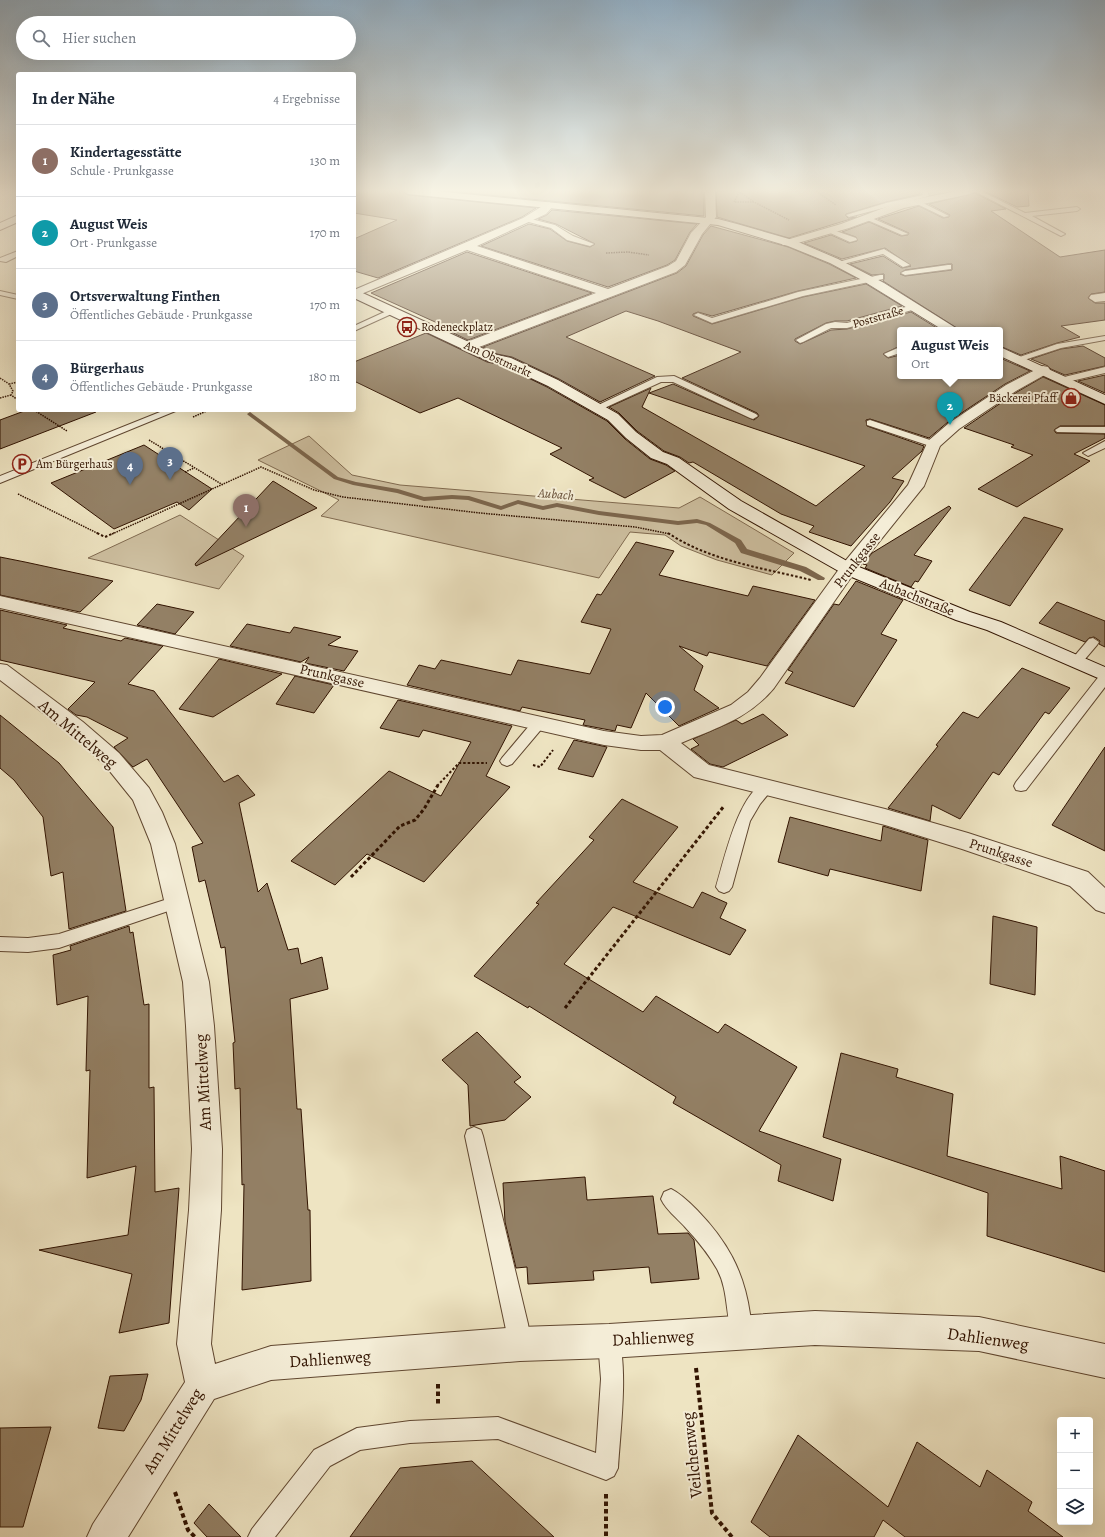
<!DOCTYPE html>
<html lang="de">
<meta charset="utf-8">
<style>
:root{--surface:#fff;--page:#f6f6f7;--text:#1f2937;--muted:#747a83;--line:#e0e1e3;--accent:#d93025}
body{margin:0;font-family:Alegreya,serif;background:var(--page);color:var(--text)}
.controls{position:absolute;right:12px;bottom:12px;display:grid;overflow:hidden;border-radius:4px;box-shadow:0 4px 16px #0002}
.controls button{width:36px;height:36px;display:grid;place-items:center;padding:0;border:0;border-bottom:1px solid var(--line);background:var(--surface);color:var(--text);font:20px sans-serif}
.you{position:absolute;left:665px;top:707px;width:14px;height:14px;margin:-10px;border:3px solid #fff;border-radius:50%;background:#1a73e8;box-shadow:0 0 0 6px #1a73e833}
.badge{display:grid;place-items:center;width:26px;height:26px;border-radius:50%;background:var(--accent);color:#fff;font-size:13px;font-weight:700}
.pin{position:absolute;translate:-50% -33px;filter:drop-shadow(0 1px 2px #0008)}
.pin::after{content:'';position:absolute;top:21px;width:14px;height:12px;background:inherit;clip-path:polygon(0 0,100% 0,50% 100%)}
.popup{position:absolute;left:897px;top:327px;width:106px;height:52px;box-sizing:border-box;display:grid;place-content:center;border-radius:4px;background:var(--surface);filter:drop-shadow(0 1px 3px #0005);font-size:13px;white-space:nowrap;color:var(--muted)}
.popup b{font-size:15px;color:var(--text)}
.popup::after{content:'';position:absolute;left:50%;top:100%;margin-left:-8px;border:8px solid transparent;border-top-color:var(--surface)}
.list{margin:0;padding:0;list-style:none}
h2{display:flex;justify-content:space-between;align-items:center;height:52px;margin:0;padding:0 16px;font-size:17px}
h2 small{font-size:13px;font-weight:400;color:var(--muted)}
.list li{display:grid;grid-template-columns:26px 1fr auto;gap:12px;align-items:center;box-sizing:border-box;height:72px;padding:0 16px;border-top:1px solid var(--line)}
.list b{display:block;font-size:15px;white-space:nowrap}
.list p{margin:0;font-size:13px;white-space:nowrap;color:var(--muted)}
.list em{font-size:13px;font-style:normal;color:var(--muted)}
.icon{flex:none;width:22px;height:22px;fill:none;stroke:currentColor;stroke-width:2;stroke-linecap:round;stroke-linejoin:round}
.map{position:relative;flex:none;width:1105px;height:1537px;overflow:hidden}
.search{position:absolute;background:var(--surface);box-shadow:0 4px 16px #0002;left:16px;top:16px;width:340px;height:44px;display:flex;align-items:center;gap:10px;box-sizing:border-box;padding:0 14px;border-radius:22px;color:var(--muted);font-size:15px}
.panel{position:absolute;background:var(--surface);box-shadow:0 4px 16px #0002;left:16px;top:72px;width:340px;height:340px;border-radius:4px}
.map>svg:first-child{display:block}
.green{fill:#cec0a1;stroke:#806a50}
.lines{fill:none;stroke-linecap:round;stroke-linejoin:round}
.stream{fill:#7c664d;fill-rule:evenodd}
.building{fill:#938065;stroke:#311300;fill-rule:evenodd}
.service-casing{stroke:#604730;stroke-width:2}
.minor-casing{stroke:#604730;stroke-width:2}
.secondary-casing{stroke:#311300;stroke-width:2}
.path-far3{stroke:#311300;stroke-width:1.5;stroke-dasharray:1.5 1;stroke-linecap:butt}
.path-far2{stroke:#311300;stroke-width:2;stroke-dasharray:2.5 2;stroke-linecap:butt}
.path-far1{stroke:#311300;stroke-width:3;stroke-dasharray:3.5 2.5;stroke-linecap:butt}
.path{stroke:#311300;stroke-width:4;stroke-dasharray:4.5 3;stroke-linecap:butt}
.service{fill:#f4edd7;fill-rule:evenodd}
.minor{fill:#f4edd7;fill-rule:evenodd}
.secondary{fill:#f4edd7;fill-rule:evenodd}
.labels{text-anchor:middle;dominant-baseline:central;stroke-width:4;stroke-linejoin:round;paint-order:stroke}
.far-street-label{font-size:12px;fill:#311300;stroke:#f4edd7}
.far-poi-label{font-size:12px;fill:#311300;stroke:#f4edd7;text-anchor:start}
.far-water-label{font-size:13px;font-style:italic;fill:#634a33;stroke:#f4edd7}
.street-label{font-size:14px;fill:#311300;stroke:#f4edd7}
.near-street-label{font-size:17px;fill:#311300;stroke:#f4edd7}
</style>
<div class="map">
<svg width="1105" height="1537" viewBox="0 0 1105 1537">
<rect width="100%" height="100%" fill="#eee4c2"/>
<filter id="stains"><feTurbulence type="fractalNoise" baseFrequency=".005" numOctaves="4"/><feColorMatrix values="0 0 0 0 .2 0 0 0 0 .09 0 0 0 0 .02 0 0 0 .5 -.17"/></filter>
<radialGradient id="worn" r=".72"><stop offset=".6" stop-color="#630" stop-opacity="0"/><stop offset="1" stop-color="#630" stop-opacity=".3"/></radialGradient>
<path class="green" d="M 878,191 L 958,191 L 933,197 L 923,195 L 888,202 Z
M 309,436 L 352,475 L 400,485 L 679,508 L 700,497 L 794,553 L 772,575 L 717,560 L 681,546 L 665,535 L 630,532 L 599,578 L 321,516 L 339,500 L 258,460 Z
M 180,515 L 244,556 L 219,589 L 88,558 Z"/>
<g class="lines">
<path class="stream" d="M 250,412 L 338,477 L 356,482 L 398,489 L 424,497 L 452,495 L 469,496 L 501,506 L 518,500 L 543,506 L 557,503 L 599,511 L 678,521 L 697,519 L 710,523 L 741,540 L 747,549 L 806,567 L 825,578 L 824,580 L 818,580 L 800,571 L 741,553 L 735,543 L 706,525 L 697,523 L 678,525 L 599,515 L 557,507 L 543,510 L 518,504 L 501,510 L 468,500 L 452,499 L 424,501 L 397,493 L 353,485 L 334,479 L 248,415 L 247,414 Z"/>
</g>
<path class="building" d="M 354,191 L 402,191 L 408,195 L 536,208 L 522,217 L 378,278 L 354,271 L 354,239 L 397,220 L 354,213 Z
M 446,191 L 704,191 L 704,216 L 550,201 Z
M 716,191 L 919,191 L 920,194 L 886,202 L 846,214 L 845,215 L 848,218 L 857,217 L 789,238 L 717,217 Z
M 984,191 L 1028,191 L 1029,206 L 1017,207 Z
M 975,193 L 1006,209 L 991,211 L 1060,257 L 1105,250 L 1105,292 L 1091,294 L 1088,298 L 1095,303 L 1105,303 L 1105,320 L 1061,326 L 1080,337 L 1057,343 L 1021,355 L 1000,346 L 1000,330 L 960,330 L 883,281 L 884,279 L 884,274 L 872,275 L 850,264 L 883,256 L 902,268 L 911,266 L 885,248 L 842,259 L 804,243 L 831,235 L 849,243 L 857,241 L 856,237 L 842,232 L 869,222 L 901,236 L 908,235 L 909,233 L 878,219 L 919,206 L 943,218 L 949,217 L 950,215 L 929,204 ZM 948,264 L 952,264 L 952,270 L 905,276 L 900,274 L 905,270 Z
M 552,210 L 697,224 L 690,232 L 675,260 L 667,265 L 608,287 L 481,246 L 529,224 L 550,229 L 567,241 L 590,247 L 595,244 L 556,224 L 538,219 L 547,215 Z
M 711,226 L 788,247 L 829,264 L 856,278 L 798,291 L 712,316 L 698,312 L 693,314 L 693,316 L 712,324 L 803,297 L 866,284 L 902,306 L 847,321 L 835,321 L 826,323 L 795,339 L 795,341 L 800,344 L 831,330 L 847,329 L 911,312 L 940,330 L 900,330 L 900,346 L 883,354 L 888,358 L 900,355 L 900,376 L 1000,376 L 1000,358 L 1030,371 L 1005,384 L 948,422 L 929,438 L 870,419 L 866,420 L 867,426 L 924,446 L 922,451 L 892,478 L 904,481 L 890,502 L 851,546 L 809,532 L 814,526 L 781,514 L 693,462 L 689,463 L 680,457 L 664,451 L 637,431 L 619,413 L 609,407 L 651,388 L 642,407 L 816,506 L 865,466 L 649,393 L 673,384 L 754,420 L 759,416 L 757,413 L 682,378 L 741,352 L 658,321 L 626,311 L 566,337 L 655,376 L 600,402 L 559,379 L 512,357 L 497,354 L 483,347 L 677,273 L 686,266 L 703,235 Z
M 467,252 L 592,293 L 468,340 L 441,327 L 444,326 L 371,293 Z
M 426,333 L 487,362 L 501,365 L 547,387 L 607,421 L 625,439 L 650,459 L 666,465 L 675,471 L 625,498 L 589,480 L 594,478 L 550,454 L 562,448 L 458,398 L 420,413 L 354,381 L 354,362 Z
M 1083,346 L 1105,358 L 1105,366 L 1065,375 L 1051,369 L 1048,366 L 1031,359 L 1061,349 Z
M 1105,375 L 1105,393 L 1078,381 Z
M 1043,377 L 1105,405 L 1105,426 L 1060,426 L 1054,430 L 1056,433 L 1105,434 L 1105,438 L 1074,454 L 1090,461 L 1017,507 L 978,489 L 1033,455 L 1011,447 L 1014,445 L 964,428 L 1017,392 Z
M 27,410 L 96,410 L 96,412 L 0,449 L 0,420 Z
M 144,445 L 212,489 L 189,510 L 177,502 L 114,529 L 51,483 Z
M 273,481 L 317,508 L 196,566 L 195,564 Z
M 949,506 L 951,508 L 914,555 L 932,561 L 918,582 L 915,581 L 911,587 L 865,568 L 867,565 L 863,564 L 872,553 Z
M 1024,517 L 1063,529 L 1010,606 L 969,590 Z
M 636,542 L 674,551 L 659,575 L 748,596 L 753,586 L 815,600 L 767,666 L 709,652 L 707,656 L 679,646 L 703,666 L 694,690 L 719,708 L 679,726 L 646,693 L 631,728 L 617,725 L 615,731 L 583,725 L 585,720 L 522,707 L 520,711 L 407,685 L 419,665 L 435,669 L 441,660 L 511,675 L 518,660 L 590,674 L 611,629 L 581,622 L 597,594 L 601,595 Z
M 0,557 L 25,562 L 113,581 L 80,612 L 0,595 Z
M 856,581 L 903,600 L 881,634 L 897,640 L 854,707 L 785,683 L 793,672 L 788,670 L 834,604 L 839,605 Z
M 1057,602 L 1105,621 L 1105,647 L 1099,644 L 1100,641 L 1094,637 L 1089,638 L 1085,642 L 1039,623 Z
M 157,604 L 194,612 L 175,634 L 137,625 Z
M 0,610 L 67,625 L 63,628 L 121,641 L 125,638 L 163,646 L 128,684 L 154,691 L 224,782 L 238,775 L 255,795 L 239,803 L 258,892 L 267,883 L 288,950 L 298,948 L 301,964 L 322,957 L 328,989 L 290,999 L 297,1109 L 301,1109 L 308,1210 L 310,1210 L 311,1281 L 242,1290 L 244,1184 L 242,1185 L 240,1088 L 235,1089 L 233,1043 L 235,1042 L 225,947 L 221,948 L 205,880 L 199,882 L 192,847 L 203,843 L 147,759 L 133,767 L 114,747 L 128,738 L 87,717 L 76,715 L 68,709 L 95,682 L 0,660 Z
M 247,624 L 290,633 L 294,627 L 341,637 L 328,645 L 358,651 L 344,671 L 305,663 L 309,657 L 301,662 L 230,646 Z
M 219,659 L 282,674 L 213,717 L 179,709 Z
M 1022,668 L 1070,688 L 1049,714 L 1045,712 L 999,775 L 993,772 L 960,819 L 932,805 L 930,821 L 888,808 L 938,746 L 936,745 L 963,712 L 978,718 Z
M 295,676 L 334,685 L 314,713 L 276,704 Z
M 398,700 L 512,726 L 486,776 L 510,787 L 424,882 L 367,854 L 335,885 L 291,861 L 389,771 L 441,796 L 471,742 L 423,730 L 419,737 L 380,728 Z
M 763,714 L 788,735 L 723,767 L 710,764 L 691,749 L 699,745 L 693,739 L 736,720 L 742,724 Z
M 0,715 L 59,763 L 113,827 L 126,911 L 69,929 L 63,872 L 51,876 L 43,817 L 14,780 L 0,768 Z
M 574,740 L 607,747 L 593,777 L 558,769 Z
M 1105,747 L 1105,851 L 1052,825 Z
M 622,799 L 678,827 L 633,882 L 693,908 L 702,892 L 727,903 L 720,918 L 746,930 L 730,955 L 613,907 L 564,964 L 643,1012 L 656,996 L 718,1033 L 725,1024 L 797,1067 L 759,1131 L 841,1159 L 833,1201 L 778,1181 L 781,1165 L 673,1103 L 676,1097 L 529,1006 L 528,1008 L 474,976 L 539,904 L 536,903 L 594,840 L 589,837 Z
M 790,817 L 881,841 L 883,826 L 928,840 L 921,891 L 830,869 L 828,876 L 778,862 Z
M 993,916 L 1037,927 L 1035,995 L 990,984 Z
M 129,926 L 130,933 L 133,932 L 144,1005 L 149,1004 L 149,1088 L 154,1087 L 155,1192 L 179,1188 L 169,1323 L 119,1333 L 132,1274 L 39,1250 L 128,1235 L 136,1166 L 87,1178 L 90,1070 L 86,1071 L 88,996 L 57,1005 L 53,955 L 71,950 L 70,946 Z
M 477,1032 L 521,1077 L 514,1082 L 531,1097 L 505,1120 L 470,1126 L 468,1085 L 442,1060 Z
M 841,1053 L 898,1069 L 896,1077 L 953,1094 L 947,1156 L 1062,1189 L 1060,1156 L 1105,1171 L 1105,1272 L 987,1236 L 988,1193 L 823,1137 Z
M 585,1177 L 587,1200 L 653,1196 L 658,1234 L 688,1233 L 694,1240 L 699,1279 L 651,1283 L 649,1267 L 593,1271 L 594,1280 L 528,1284 L 527,1267 L 516,1268 L 505,1222 L 503,1183 Z
M 148,1374 L 141,1400 L 124,1431 L 98,1428 L 110,1376 Z
M 51,1427 L 23,1527 L 0,1527 L 0,1428 Z
M 798,1435 L 888,1507 L 917,1442 L 980,1487 L 987,1470 L 1032,1502 L 1028,1511 L 1063,1537 L 905,1537 L 883,1520 L 874,1537 L 770,1537 L 751,1522 Z
M 472,1461 L 554,1537 L 350,1537 L 400,1468 Z
M 209,1504 L 241,1537 L 207,1537 L 194,1523 Z"/>
<g class="lines">
<defs>
<path id="service" d="M 920,191 L 927,191 L 929,196 L 849,217 L 846,215 L 886,203 L 923,195 Z
M 974,191 L 981,191 L 1025,213 L 1077,207 L 1080,209 L 1077,211 L 1032,216 L 1063,233 L 1065,234 L 1061,236 Z
M 915,201 L 919,201 L 949,216 L 944,217 L 915,203 Z
M 867,216 L 906,233 L 908,234 L 902,235 L 865,219 L 864,218 Z
M 527,218 L 555,225 L 573,236 L 594,244 L 590,246 L 567,240 L 551,228 L 525,221 L 525,219 Z
M 830,229 L 856,238 L 857,240 L 850,242 L 828,232 L 826,231 Z
M 884,249 L 910,265 L 903,267 L 883,254 L 839,265 L 835,263 Z
M 18,251 L 18,256 L 6,262 L 0,261 L 0,258 Z
M 948,265 L 951,265 L 951,269 L 905,275 L 901,273 L 905,271 Z
M 880,275 L 883,275 L 883,279 L 803,296 L 712,323 L 694,315 L 698,313 L 712,318 L 798,292 Z
M 0,291 L 18,295 L 18,299 L 0,295 Z
M 913,305 L 916,305 L 916,309 L 847,328 L 831,328 L 803,342 L 800,343 L 796,340 L 826,324 L 835,322 L 847,323 Z
M 391,309 L 398,311 L 354,331 L 354,326 Z
M 1105,336 L 1105,340 L 1061,348 L 1018,362 L 1014,359 L 1057,344 Z
M 900,347 L 900,353 L 888,357 L 884,354 Z
M 1105,367 L 1105,373 L 1063,383 L 1059,380 L 1060,378 Z
M 674,376 L 756,414 L 758,416 L 753,419 L 750,418 L 673,382 L 661,382 L 600,410 L 594,410 L 592,408 L 657,377 Z
M 165,410 L 178,410 L 0,483 L 0,476 Z
M 870,420 L 936,442 L 938,444 L 936,446 L 930,446 L 867,425 L 867,421 Z
M 1060,427 L 1105,427 L 1105,433 L 1057,432 L 1055,430 Z
M 1105,441 L 1105,448 L 1088,456 L 1083,453 Z
M 1093,638 L 1099,642 L 1097,645 L 1080,665 L 1072,665 L 1070,662 L 1072,659 L 1089,639 Z
M 1105,674 L 1105,687 L 1026,790 L 1021,791 L 1016,790 L 1014,786 L 1016,782 L 1100,675 Z
M 539,718 L 544,720 L 546,723 L 544,726 L 512,764 L 507,766 L 502,764 L 500,761 L 502,758 L 534,720 Z
M 767,782 L 772,783 L 774,787 L 760,804 L 750,821 L 732,887 L 729,891 L 724,893 L 719,891 L 716,887 C 724,861 739,790 767,782 Z
M 177,896 L 183,898 L 185,902 L 183,906 L 59,948 L 28,952 L 0,951 L 0,937 L 28,938 L 59,934 Z
M 474,1127 L 481,1130 L 483,1136 L 528,1324 L 531,1344 L 528,1352 L 520,1355 L 512,1352 L 509,1344 L 465,1136 L 467,1130 Z
M 671,1189 C 681,1194 689,1202 697,1210 C 727,1241 744,1271 750,1314 C 751,1324 753,1331 750,1341 L 742,1344 L 734,1341 C 725,1317 729,1291 717,1269 C 708,1253 697,1240 685,1227 C 677,1218 666,1210 661,1199 L 664,1192 Z
M 609,1330 L 617,1333 C 629,1364 620,1433 618,1468 L 614,1476 L 606,1480 L 498,1439 L 410,1443 L 360,1450 L 330,1466 L 275,1537 L 248,1537 L 252,1529 L 314,1450 L 357,1428 L 410,1421 L 498,1417 L 596,1453 L 601,1379 L 598,1341 L 601,1333 Z"/>
<path id="minor" d="M 705,191 L 715,191 L 716,217 L 702,234 L 685,265 L 676,272 L 474,349 L 464,349 L 462,346 L 464,343 L 596,293 L 467,250 L 354,297 L 354,290 L 523,218 L 549,202 L 554,205 L 546,214 L 477,246 L 608,289 L 668,266 L 676,261 L 691,233 L 706,217 Z
M 957,191 L 975,191 L 970,194 L 904,208 L 849,228 L 791,245 L 783,245 L 781,243 L 783,241 L 841,224 L 897,203 Z
M 1105,293 L 1105,301 L 1095,302 L 1089,298 L 1091,295 Z
M 1043,366 L 1048,367 L 1050,370 L 1048,373 L 1016,391 L 959,429 L 940,446 L 924,486 L 854,573 L 774,688 C 748,719 718,727 681,743 L 709,765 L 885,809 L 968,833 L 1088,872 L 1105,888 L 1105,913 L 1096,910 L 1070,886 L 962,849 L 885,825 L 694,777 L 660,750 L 641,750 L 604,745 L 0,608 L 0,596 L 604,731 L 641,736 L 662,735 L 731,705 L 748,692 L 760,678 L 842,565 L 908,485 L 928,441 L 949,423 L 1006,385 Z
M 0,664 L 7,665 L 83,722 L 119,753 L 149,788 L 162,812 L 175,844 L 209,982 L 214,1026 L 222,1149 L 221,1210 L 211,1344 L 215,1364 L 271,1346 L 520,1327 L 609,1324 L 815,1311 L 979,1317 L 1105,1344 L 1105,1378 L 979,1351 L 815,1345 L 609,1358 L 520,1361 L 271,1380 L 214,1399 L 128,1537 L 87,1537 L 93,1524 L 185,1382 L 177,1344 L 189,1210 L 192,1149 L 186,1026 L 183,982 L 151,844 L 133,800 L 104,764 L 68,732 L 0,680 Z"/>
<path id="secondary" d="M 403,191 L 435,191 L 718,219 L 737,224 L 796,241 L 838,259 L 884,283 L 959,330 L 943,330 L 860,279 L 830,263 L 788,246 L 718,225 L 408,194 Z
M 18,215 L 18,222 L 0,230 L 0,223 Z
M 354,289 L 497,355 L 511,358 L 558,380 L 618,414 L 636,432 L 663,452 L 679,458 L 741,501 L 854,565 L 970,612 L 1001,622 L 1105,667 L 1105,681 L 987,630 L 956,620 L 842,573 L 729,509 L 667,464 L 651,458 L 626,438 L 608,420 L 548,386 L 501,364 L 488,361 L 354,298 Z
M 1000,347 L 1105,395 L 1105,404 L 1000,356 Z"/>
</defs>
<use href="#service" class="service-casing"/>
<use href="#minor" class="minor-casing"/>
<use href="#secondary" class="secondary-casing"/>
<path class="path-far3" d="M 816,191 L 836,205
M 740,192 L 754,202
M 734,202 L 740,191
M 735,202 L 754,202 L 789,220
M 606,253 L 628,252 L 649,255
M 0,378 L 9,384 L 13,391 L 11,395 L 18,400
M 9,384 L 18,382
M 0,398 L 11,395
M 34,410 L 67,431
M 193,417 L 209,410
M 149,440 L 223,485
M 185,472 L 194,468
M 18,494 L 99,534
M 112,534 L 261,467 L 314,490 L 343,497 L 480,513 L 635,527 L 670,534"/>
<path class="path-far2" d="M 97,533 L 105,537 L 114,533
M 668,533 C 710,561 763,568 811,580
M 533,765 L 540,767 L 553,750
M 437,786 L 459,763 L 487,763"/>
<path class="path-far1" d="M 351,877 L 400,826 L 415,820 L 424,809 L 438,785
M 565,1008 L 724,806"/>
<path class="path" d="M 696,1368 L 712,1513 L 732,1537
M 438,1384 L 438,1405
M 175,1492 L 188,1530 L 195,1537
M 606,1494 L 606,1537"/>
<use href="#service" class="service"/>
<use href="#minor" class="minor"/>
<use href="#secondary" class="secondary"/>
</g>
<linearGradient id="sky" x2="0" y2="1"><stop stop-color="#91abbe"/><stop offset="0.47" stop-color="#f7f3e4"/><stop offset="1" stop-color="#f7f3e4" stop-opacity="0"/></linearGradient>
<rect width="1105" height="406" fill="url(#sky)"/>
<defs>
<symbol id="bus-ring" viewBox="-11 -11 22 22"><circle r="9.5" fill="#f4edd7" stroke="#8f2418" stroke-width="1.5"/><path d="M-5-6H5V4H4V6H2V4H-2V6H-4V4H-5ZM-3.5-4V0h7V-4ZM-3.5 1.2v1.5H-2V1.2ZM2 1.2v1.5H3.5V1.2Z" fill="#8f2418"/></symbol>
<symbol id="shop-ring" viewBox="-11 -11 22 22"><circle r="9.5" fill="#f4edd7" stroke="#8f2418" stroke-width="1.5"/><path d="M-5-2.5h2.3a2.7 3.5 0 0 1 5.4 0H5L5.5 6h-11ZM-1.5-2.5h3a1.5 2.3 0 0 0-3 0Z" fill="#8f2418"/></symbol>
<symbol id="parking-ring" viewBox="-11 -11 22 22"><circle r="9.5" fill="#f4edd7" stroke="#8f2418" stroke-width="1.5"/><path d="M-3.5-5.5H1a3.5 3.5 0 0 1 0 7H-1V5.5H-3.5ZM-1-3.4V-.6H.8a1.4 1.4 0 0 0 0-2.8Z" fill="#8f2418"/></symbol>
</defs>
<g fill-rule="evenodd">
<use href="#bus-ring" x="396" y="316" width="22" height="22"/>
<use href="#shop-ring" x="1060" y="387" width="22" height="22"/>
<use href="#parking-ring" x="11" y="453" width="22" height="22"/>
</g>
<g class="labels">
<g class="far-street-label">
<text transform="translate(878 317) rotate(-16)">Poststraße</text>
<text transform="translate(498 359) rotate(24)">Am Obstmarkt</text>
</g>
<g class="far-poi-label">
<text x="421" y="327">Rodeneckplatz</text>
<text x="1057" y="398" text-anchor="end">Bäckerei Pfaff</text>
<text x="36" y="464">Am Bürgerhaus</text>
</g>
<g class="far-water-label">
<text transform="translate(556 494) rotate(5)">Aubach</text>
</g>
<g class="street-label">
<text transform="translate(857 560) rotate(-52)">Prunkgasse</text>
<text transform="translate(917 597) rotate(22)">Aubachstraße</text>
<text transform="translate(332 676) rotate(13)">Prunkgasse</text>
<text transform="translate(1001 853) rotate(18)">Prunkgasse</text>
</g>
<g class="near-street-label">
<text transform="translate(78 734) rotate(40)">Am Mittelweg</text>
<text transform="translate(203 1082) rotate(-93)">Am Mittelweg</text>
<text transform="translate(653 1338) rotate(-3)">Dahlienweg</text>
<text transform="translate(988 1339) rotate(8)">Dahlienweg</text>
<text transform="translate(330 1359) rotate(-4)">Dahlienweg</text>
<text transform="translate(173 1431) rotate(-58)">Am Mittelweg</text>
<text transform="translate(692 1455) rotate(-96)">Veilchenweg</text>
</g>
</g>
<rect width="100%" height="100%" filter="url(#stains)"/>
<rect width="100%" height="100%" fill="url(#worn)"/>
</svg>
<div class="controls">
<button>+</button>
<button>−</button>
<button><svg class="icon" aria-label="layers" viewBox="0 0 24 24"><path d="M12 4l9 5-9 5-9-5zM3 14l9 5 9-5"/></svg></button>
</div>
<div class="you"></div>
<div class="pin badge" style="left:246px;top:527px;background:#8d6e63">1</div>
<div class="pin badge" style="left:950px;top:425px;background:#0f9aa8">2</div>
<div class="popup"><b>August Weis</b>Ort</div>
<div class="pin badge" style="left:170px;top:480px;background:#5c6f8a">3</div>
<div class="pin badge" style="left:130px;top:485px;background:#5c6f8a">4</div>
<div class="search"><svg class="icon" aria-label="search" viewBox="0 0 24 24"><circle cx="10" cy="10" r="6"/><path d="M15 15l6 6"/></svg>Hier suchen</div>
<section class="panel">
<h2>In der Nähe<small>4 Ergebnisse</small></h2>
<ul class="list">
<li><span class="badge" style="background:#8d6e63">1</span><div><b>Kindertagesstätte</b><p>Schule · Prunkgasse</p></div><em>130 m</em></li>
<li><span class="badge" style="background:#0f9aa8">2</span><div><b>August Weis</b><p>Ort · Prunkgasse</p></div><em>170 m</em></li>
<li><span class="badge" style="background:#5c6f8a">3</span><div><b>Ortsverwaltung Finthen</b><p>Öffentliches Gebäude · Prunkgasse</p></div><em>170 m</em></li>
<li><span class="badge" style="background:#5c6f8a">4</span><div><b>Bürgerhaus</b><p>Öffentliches Gebäude · Prunkgasse</p></div><em>180 m</em></li>
</ul>
</section>
</div>
